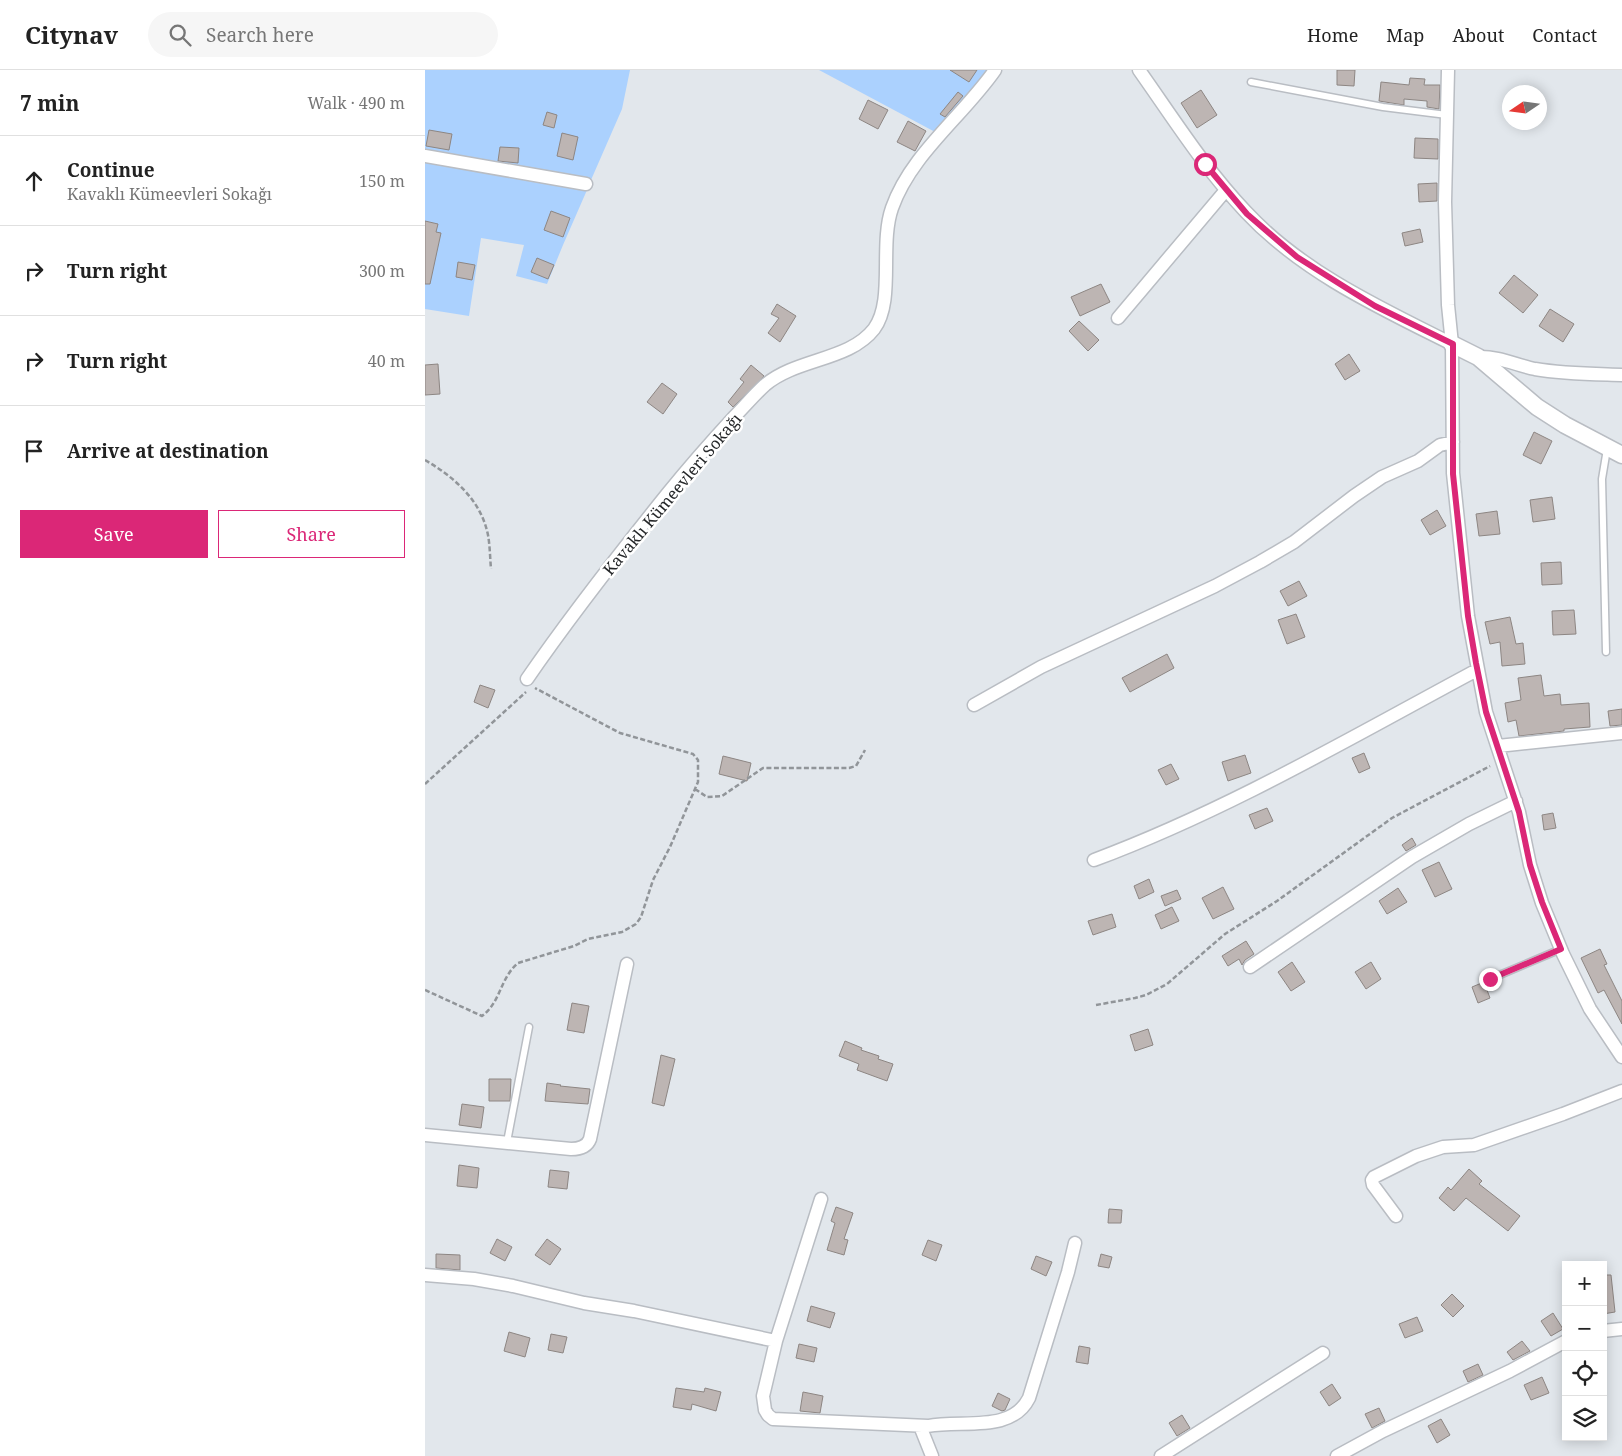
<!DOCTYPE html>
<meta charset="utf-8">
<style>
:root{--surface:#fff;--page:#f6f6f6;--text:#222;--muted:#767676;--line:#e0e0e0;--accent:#db2777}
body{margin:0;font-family:"Noto Serif",serif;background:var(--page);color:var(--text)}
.controls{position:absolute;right:15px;bottom:15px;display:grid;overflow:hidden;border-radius:0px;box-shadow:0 2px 12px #0003}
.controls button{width:45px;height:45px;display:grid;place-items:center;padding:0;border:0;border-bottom:1px solid var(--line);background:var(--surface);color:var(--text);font:25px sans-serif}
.compass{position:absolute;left:1077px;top:15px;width:45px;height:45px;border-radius:50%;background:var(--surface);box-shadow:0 2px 12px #0003;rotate:257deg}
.stop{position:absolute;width:15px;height:15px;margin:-11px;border:4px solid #db2777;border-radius:50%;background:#fff}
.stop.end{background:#db2777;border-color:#fff;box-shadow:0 1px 5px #0008}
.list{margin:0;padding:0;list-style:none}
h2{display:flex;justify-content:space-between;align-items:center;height:65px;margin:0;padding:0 20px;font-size:21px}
h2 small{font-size:16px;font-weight:400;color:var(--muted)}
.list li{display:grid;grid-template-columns:32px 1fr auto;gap:15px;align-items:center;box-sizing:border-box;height:90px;padding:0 20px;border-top:1px solid var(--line)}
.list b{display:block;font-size:19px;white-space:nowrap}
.list p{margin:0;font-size:16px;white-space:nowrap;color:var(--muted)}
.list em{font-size:16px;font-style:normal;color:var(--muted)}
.actions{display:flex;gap:10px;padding:15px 20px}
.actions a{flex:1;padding:11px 0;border:1px solid var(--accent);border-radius:0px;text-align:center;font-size:18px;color:var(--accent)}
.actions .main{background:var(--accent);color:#fff}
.icon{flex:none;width:28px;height:28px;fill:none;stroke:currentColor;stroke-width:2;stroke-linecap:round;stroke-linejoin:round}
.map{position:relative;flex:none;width:1197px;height:1386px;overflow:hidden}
header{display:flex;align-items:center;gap:30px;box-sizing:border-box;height:70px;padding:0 25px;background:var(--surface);border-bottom:1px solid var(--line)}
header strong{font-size:24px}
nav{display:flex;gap:28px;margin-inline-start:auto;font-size:18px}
.search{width:350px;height:45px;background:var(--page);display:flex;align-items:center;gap:12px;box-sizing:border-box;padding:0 18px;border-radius:28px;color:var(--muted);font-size:19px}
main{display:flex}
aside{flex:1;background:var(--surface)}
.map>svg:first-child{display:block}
.green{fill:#abd1fe}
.building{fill:#bdb5b3;stroke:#8d8683}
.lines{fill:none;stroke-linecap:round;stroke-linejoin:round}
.service-casing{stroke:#b9bdc3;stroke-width:9}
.minor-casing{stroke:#b9bdc3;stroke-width:15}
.tertiary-casing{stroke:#b9bdc3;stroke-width:19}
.path{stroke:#919599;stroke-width:2.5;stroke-dasharray:5 2.5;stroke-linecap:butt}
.service{stroke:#fff;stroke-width:6}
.minor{stroke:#fff;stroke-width:12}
.tertiary{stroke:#fff;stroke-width:16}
.route{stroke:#db2777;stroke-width:6}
.labels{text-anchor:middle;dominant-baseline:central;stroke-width:5;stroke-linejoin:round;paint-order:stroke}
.street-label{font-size:16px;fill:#252729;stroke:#fff}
</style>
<header>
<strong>Citynav</strong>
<div class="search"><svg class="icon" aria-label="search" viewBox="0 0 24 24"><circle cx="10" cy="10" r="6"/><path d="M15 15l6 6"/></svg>Search here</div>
<nav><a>Home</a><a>Map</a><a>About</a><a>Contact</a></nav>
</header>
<main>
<aside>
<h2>7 min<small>Walk · 490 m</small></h2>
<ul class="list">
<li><svg class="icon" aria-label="ahead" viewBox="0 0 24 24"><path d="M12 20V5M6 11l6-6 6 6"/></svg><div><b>Continue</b><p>Kavaklı Kümeevleri Sokağı</p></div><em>150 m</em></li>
<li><svg class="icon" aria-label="right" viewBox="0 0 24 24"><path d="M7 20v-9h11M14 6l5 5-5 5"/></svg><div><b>Turn right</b></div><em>300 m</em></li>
<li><svg class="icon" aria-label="right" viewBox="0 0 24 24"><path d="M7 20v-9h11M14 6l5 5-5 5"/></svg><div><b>Turn right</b></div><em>40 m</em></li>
<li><svg class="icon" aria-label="arrive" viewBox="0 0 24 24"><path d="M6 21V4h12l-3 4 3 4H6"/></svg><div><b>Arrive at destination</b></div></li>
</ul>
<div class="actions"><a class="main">Save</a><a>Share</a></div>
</aside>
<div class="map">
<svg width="1197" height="1386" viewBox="0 0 1197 1386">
<rect width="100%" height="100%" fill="#e2e7ec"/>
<path class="green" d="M 0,0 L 205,0 L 197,39 L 166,110 L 0,81 Z
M 394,0 L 562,0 L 512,63 Z
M 0,91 L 162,120 L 138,175 L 122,214 L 91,206 L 99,175 L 56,168 L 44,246 L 0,239 Z"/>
<path class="building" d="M 525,0 L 552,0 L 544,12 Z
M 912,0 L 930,0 L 929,16 L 912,15 Z
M 985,8 L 1000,9 L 999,15 L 1015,15 L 1014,39 L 1002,37 L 1002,31 L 979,29 L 979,35 L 954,31 L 956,12 L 984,15 Z
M 776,20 L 792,45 L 772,58 L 756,33 Z
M 533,22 L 538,26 L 520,47 L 515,44 Z
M 443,30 L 463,40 L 453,59 L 434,49 Z
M 122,42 L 132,45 L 129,58 L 118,55 Z
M 483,51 L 501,61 L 490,81 L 472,72 Z
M 4,60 L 27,64 L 24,80 L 1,76 Z
M 137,63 L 153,67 L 148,90 L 132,86 Z
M 990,68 L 1013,69 L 1013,89 L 989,88 Z
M 75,77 L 94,78 L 93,93 L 73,91 Z
M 1012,113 L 1012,131 L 994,132 L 993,114 Z
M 126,141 L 145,148 L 138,167 L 119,160 Z
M 0,151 L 13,154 L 11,162 L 16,163 L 5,214 L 0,214 Z
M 995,159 L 998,172 L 980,176 L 977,163 Z
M 112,188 L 129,195 L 123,209 L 106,202 Z
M 33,192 L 50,195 L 47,210 L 31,207 Z
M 1089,205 L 1113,225 L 1098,243 L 1074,223 Z
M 676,214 L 685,232 L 655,246 L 646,227 Z
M 352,234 L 371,246 L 355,272 L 343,263 L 354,248 L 346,244 Z
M 1125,239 L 1149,254 L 1138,272 L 1114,256 Z
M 654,251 L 674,270 L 663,281 L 644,261 Z
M 924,284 L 935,301 L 920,310 L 910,294 Z
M 13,294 L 15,324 L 0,325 L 0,295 Z
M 326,295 L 339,306 L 308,337 L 303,332 L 319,312 L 315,309 Z
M 237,313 L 252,324 L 238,344 L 222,332 Z
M 1109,362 L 1127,371 L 1116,394 L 1098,385 Z
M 1127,427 L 1130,449 L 1108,452 L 1105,430 Z
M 1012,440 L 1021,456 L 1005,465 L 996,450 Z
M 1072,441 L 1075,464 L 1054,466 L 1051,444 Z
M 1136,492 L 1137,514 L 1117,515 L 1116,493 Z
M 874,511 L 882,526 L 863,536 L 855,521 Z
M 1149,540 L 1151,564 L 1128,565 L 1127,541 Z
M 871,544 L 880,567 L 862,574 L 853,550 Z
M 1085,547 L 1091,574 L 1098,573 L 1100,594 L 1077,596 L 1075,572 L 1065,574 L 1060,552 Z
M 742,584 L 749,598 L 705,622 L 697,608 Z
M 1116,605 L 1119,626 L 1135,624 L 1136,635 L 1164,633 L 1165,657 L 1139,659 L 1139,661 L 1094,666 L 1091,650 L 1083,652 L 1080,633 L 1096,630 L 1093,608 Z
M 55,615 L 70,620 L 63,638 L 49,632 Z
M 1197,639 L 1197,655 L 1185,656 L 1183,641 Z
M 939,683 L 945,698 L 934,703 L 927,688 Z
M 820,685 L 826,703 L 803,711 L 797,692 Z
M 298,686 L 326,693 L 322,711 L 294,704 Z
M 746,694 L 754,709 L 741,715 L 733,700 Z
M 842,738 L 848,751 L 830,759 L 824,745 Z
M 1128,743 L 1131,758 L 1119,760 L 1117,745 Z
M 987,768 L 991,775 L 981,781 L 977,775 Z
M 1014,792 L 1027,819 L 1010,827 L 997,800 Z
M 724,809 L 729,822 L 714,829 L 709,816 Z
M 798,817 L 809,839 L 788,849 L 777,828 Z
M 973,818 L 982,832 L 962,844 L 954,831 Z
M 752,820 L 756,829 L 740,836 L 736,826 Z
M 747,837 L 754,851 L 736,859 L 730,845 Z
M 687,844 L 691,857 L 668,865 L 663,851 Z
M 821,871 L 829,884 L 820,890 L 817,895 L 814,889 L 803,896 L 797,886 Z
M 1175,879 L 1182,894 L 1179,895 L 1197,931 L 1197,954 L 1179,920 L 1173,923 L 1156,888 Z
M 867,892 L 880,912 L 866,921 L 853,902 Z
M 946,892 L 956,909 L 941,919 L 930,902 Z
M 1059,912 L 1065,928 L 1053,933 L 1047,917 Z
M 147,933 L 164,936 L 159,963 L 142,960 Z
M 723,959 L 728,975 L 710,981 L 705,965 Z
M 420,971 L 437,978 L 436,980 L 454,986 L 453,989 L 468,994 L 462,1011 L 432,1000 L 434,994 L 414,986 Z
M 236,985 L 250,989 L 239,1036 L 227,1033 Z
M 64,1009 L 86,1009 L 85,1031 L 64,1031 Z
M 122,1013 L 136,1015 L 135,1016 L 165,1019 L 163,1034 L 120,1031 Z
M 37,1034 L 59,1037 L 56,1058 L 34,1055 Z
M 34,1095 L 54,1098 L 52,1118 L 32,1116 Z
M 1044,1099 L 1057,1111 L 1054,1114 L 1095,1146 L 1083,1161 L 1041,1128 L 1029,1141 L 1014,1128 L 1023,1117 L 1026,1120 Z
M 125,1100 L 144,1102 L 142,1119 L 123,1117 Z
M 411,1137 L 428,1143 L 419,1169 L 423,1170 L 419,1185 L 402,1180 L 410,1153 L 406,1151 Z
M 684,1139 L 697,1140 L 696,1153 L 683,1153 Z
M 72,1169 L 87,1177 L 80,1191 L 65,1183 Z
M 122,1169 L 136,1179 L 125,1195 L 110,1185 Z
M 503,1170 L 517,1175 L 511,1191 L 497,1185 Z
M 11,1184 L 35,1185 L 35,1200 L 11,1198 Z
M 676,1184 L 687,1187 L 684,1198 L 673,1196 Z
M 611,1186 L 627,1192 L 621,1206 L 606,1199 Z
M 1178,1205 L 1186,1205 L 1190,1242 L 1178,1244 Z
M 1027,1224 L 1039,1236 L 1028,1247 L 1016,1235 Z
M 386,1236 L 410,1243 L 405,1258 L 382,1251 Z
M 1128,1243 L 1138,1259 L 1126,1266 L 1116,1251 Z
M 992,1247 L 998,1261 L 980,1268 L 974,1254 Z
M 84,1262 L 105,1268 L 100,1287 L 79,1281 Z
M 126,1264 L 142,1267 L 138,1283 L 123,1280 Z
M 1097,1271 L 1105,1281 L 1088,1290 L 1082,1282 Z
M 374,1274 L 392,1278 L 389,1292 L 371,1288 Z
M 654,1276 L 665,1278 L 663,1294 L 651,1292 Z
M 1053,1294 L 1058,1305 L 1043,1312 L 1038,1301 Z
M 1117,1307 L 1124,1323 L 1106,1330 L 1099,1315 Z
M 907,1314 L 916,1328 L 904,1336 L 895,1322 Z
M 251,1318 L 279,1322 L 280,1318 L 296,1322 L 291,1341 L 267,1334 L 266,1340 L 248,1337 Z
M 378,1322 L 398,1326 L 395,1343 L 375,1341 Z
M 573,1323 L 585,1329 L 580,1340 L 577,1341 L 567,1336 Z
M 954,1338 L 960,1351 L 947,1358 L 940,1344 Z
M 757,1345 L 765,1358 L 752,1366 L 744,1353 Z
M 1016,1349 L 1025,1365 L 1012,1373 L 1003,1356 Z"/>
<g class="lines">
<defs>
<path id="service" d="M 826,12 L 958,37 L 1022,45
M 1181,582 L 1177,409 L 1182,379
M 1065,909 L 1136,879
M 82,1072 L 104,957"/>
<path id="minor" d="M 714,0 C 748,48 780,99 821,142 C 877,202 955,238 1027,274
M 1023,0 L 1020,132 L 1023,235 L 1027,274 L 1028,403 L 1043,546 L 1061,642 L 1094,742 L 1105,795 L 1117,833 L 1138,884 L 1165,939 L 1197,987
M 0,86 L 161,114
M 693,248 L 801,120
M 1053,287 C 1073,286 1091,295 1110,299 C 1139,304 1168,304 1197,305
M 102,609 C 146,545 194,484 243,423 C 264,397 286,372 309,347 C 319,337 329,325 340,315 C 372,288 424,291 449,259 C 470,231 454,175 467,138 C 486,84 538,46 570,0
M 549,635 L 616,597 L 790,516 L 835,492 L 869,472 L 929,426 L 957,407 L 993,391 L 1015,375 L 1028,372
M 1073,676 L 1197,663
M 669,790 C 803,740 927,667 1052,600
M 825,897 L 987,787 L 1044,754 L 1091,731
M 0,1065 L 146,1079 C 155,1079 162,1077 165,1069 L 202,894
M 396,1129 L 351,1271 L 338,1326 L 340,1340 L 343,1345 L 348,1349 L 503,1356 C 536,1349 586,1364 604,1328 L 643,1202 L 650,1173
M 971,1146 L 948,1115 L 947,1110 L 949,1107 L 991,1086 L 1018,1077 L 1049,1075 L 1138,1044 L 1197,1021
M 0,1205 L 49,1209 L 88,1216 L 159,1233 L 209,1241 L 351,1271
M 1178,1261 L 1197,1259
M 495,1356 L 507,1386
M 736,1386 L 898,1283
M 912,1386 L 958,1361 L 1085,1301 L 1141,1271"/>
<path id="tertiary" d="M 1027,274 L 1053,287 L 1112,337 L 1140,355 L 1197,385"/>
</defs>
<use href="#service" class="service-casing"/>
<use href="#minor" class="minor-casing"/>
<use href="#tertiary" class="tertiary-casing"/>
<path class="path" d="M 0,390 C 29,407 56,430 63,465 C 65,476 65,488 66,499
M 0,714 L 101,622
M 270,719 L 282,727 L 297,726 L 338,698 L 424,698 L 431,696 L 440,680
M 0,920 L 57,946 C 76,932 75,908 93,893 L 149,876 L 163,869 L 197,862 L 211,854 L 216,847 L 228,810 L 245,777 L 273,712 L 273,690 L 268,684 L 195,663 L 110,618
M 671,935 L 710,928 L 721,925 L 742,914 L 800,864 L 852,831 L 967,748 L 1065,696"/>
<use href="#service" class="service"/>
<use href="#minor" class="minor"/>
<use href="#tertiary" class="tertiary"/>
</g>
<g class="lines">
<path class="route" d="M 780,94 L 822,144 L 872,187 L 950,236 L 1028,274 L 1028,404 L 1043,546 L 1051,593 L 1061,642 L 1094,742 L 1105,795 L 1117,832 L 1136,879 L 1065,909"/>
</g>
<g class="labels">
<g class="street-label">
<text transform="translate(247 424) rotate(-50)">Kavaklı Kümeevleri Sokağı</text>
</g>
</g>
</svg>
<div class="controls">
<button>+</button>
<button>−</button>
<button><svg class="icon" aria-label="locate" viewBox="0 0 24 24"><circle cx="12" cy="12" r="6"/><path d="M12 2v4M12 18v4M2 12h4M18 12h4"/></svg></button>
<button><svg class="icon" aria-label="layers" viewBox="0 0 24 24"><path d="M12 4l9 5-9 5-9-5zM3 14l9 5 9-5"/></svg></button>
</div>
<svg class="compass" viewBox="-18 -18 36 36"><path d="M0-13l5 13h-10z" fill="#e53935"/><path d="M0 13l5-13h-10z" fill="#767676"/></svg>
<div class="stop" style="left:780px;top:94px"></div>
<div class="stop end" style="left:1065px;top:909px"></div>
</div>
</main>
